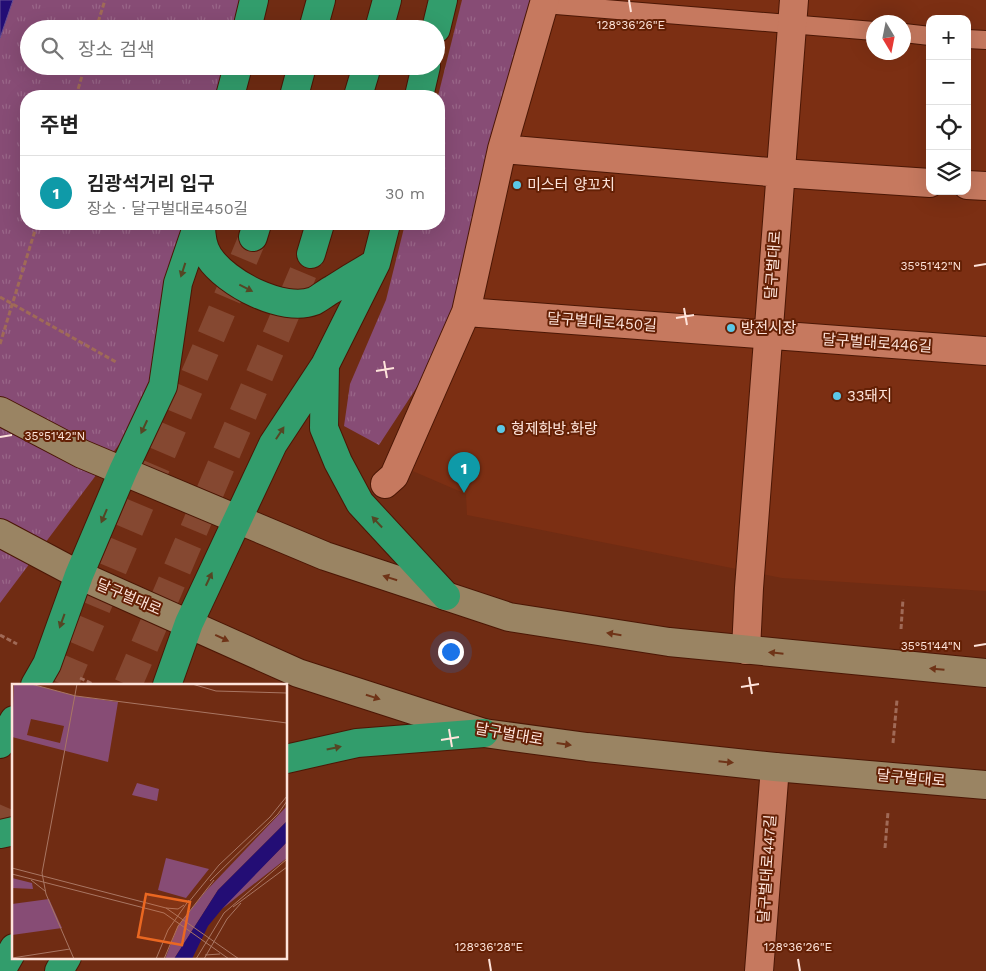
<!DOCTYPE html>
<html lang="ko">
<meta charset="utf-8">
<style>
:root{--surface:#fff;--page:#f2f2f2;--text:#222;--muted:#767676;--line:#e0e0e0;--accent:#1a73e8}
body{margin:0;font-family:"Work Sans","Noto Sans KR",sans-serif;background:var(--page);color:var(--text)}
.controls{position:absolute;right:15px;top:15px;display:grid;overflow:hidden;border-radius:10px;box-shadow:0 5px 20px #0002}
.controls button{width:45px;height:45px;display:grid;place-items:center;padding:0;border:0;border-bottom:1px solid var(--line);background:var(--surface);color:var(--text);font:25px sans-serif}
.compass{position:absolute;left:866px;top:15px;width:45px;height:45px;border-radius:50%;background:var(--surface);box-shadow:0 5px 20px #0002;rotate:170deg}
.you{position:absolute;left:450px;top:651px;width:18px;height:18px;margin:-12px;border:4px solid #fff;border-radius:50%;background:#1a73e8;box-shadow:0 0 0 8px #1a73e833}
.badge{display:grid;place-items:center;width:32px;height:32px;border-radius:50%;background:var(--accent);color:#fff;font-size:16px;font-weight:700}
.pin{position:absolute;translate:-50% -41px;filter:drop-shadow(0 1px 2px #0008)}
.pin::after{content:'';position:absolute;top:26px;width:18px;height:15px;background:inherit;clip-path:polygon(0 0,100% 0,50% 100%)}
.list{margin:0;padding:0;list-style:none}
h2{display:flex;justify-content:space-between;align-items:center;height:65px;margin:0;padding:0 20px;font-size:21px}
h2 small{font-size:16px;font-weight:400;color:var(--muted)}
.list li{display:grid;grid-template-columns:32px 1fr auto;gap:15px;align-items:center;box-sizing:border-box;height:75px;padding:0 20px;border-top:1px solid var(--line)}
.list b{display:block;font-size:19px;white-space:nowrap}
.list p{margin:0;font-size:16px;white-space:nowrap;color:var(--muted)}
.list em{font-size:16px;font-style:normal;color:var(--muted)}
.icon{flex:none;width:28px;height:28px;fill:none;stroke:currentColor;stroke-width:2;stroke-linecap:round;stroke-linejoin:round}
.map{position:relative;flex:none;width:986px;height:971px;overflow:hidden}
.search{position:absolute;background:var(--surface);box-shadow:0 5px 20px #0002;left:20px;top:20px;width:425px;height:55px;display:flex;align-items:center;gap:12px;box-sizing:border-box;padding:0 18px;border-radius:28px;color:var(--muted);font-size:19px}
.panel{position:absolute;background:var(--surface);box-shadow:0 5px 20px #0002;left:20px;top:90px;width:425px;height:140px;border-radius:20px}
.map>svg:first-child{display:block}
.built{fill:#7c2f13;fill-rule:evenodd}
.park{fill:url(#park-tufts)}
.water{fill:#230d75;stroke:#654e94}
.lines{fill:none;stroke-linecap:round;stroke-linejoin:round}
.highway-tunnel{stroke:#854831;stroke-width:28;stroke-dasharray:28 14;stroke-linecap:butt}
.lane-casing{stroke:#4b1705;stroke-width:20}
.street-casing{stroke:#4b1705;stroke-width:30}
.secondary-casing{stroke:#4b1705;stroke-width:30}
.highway-casing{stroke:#4b1705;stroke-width:30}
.path{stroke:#a06a57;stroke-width:3;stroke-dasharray:5 2.5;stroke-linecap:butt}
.lane{stroke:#c6795f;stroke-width:18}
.street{stroke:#c6795f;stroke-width:28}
.secondary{stroke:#9a8463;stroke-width:28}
.highway{stroke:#329d6c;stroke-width:28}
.path-bridge{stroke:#a06a57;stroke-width:3;stroke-dasharray:5 2.5;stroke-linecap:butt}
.oneway{fill:#554624}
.oneway2{fill:#6f3418}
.ticks{fill:none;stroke:#fee4db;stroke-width:2}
.poi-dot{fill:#5bc8e7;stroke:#642005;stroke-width:2}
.labels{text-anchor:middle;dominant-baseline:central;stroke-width:4;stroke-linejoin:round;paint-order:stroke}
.poi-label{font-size:15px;fill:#fee4db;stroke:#642005;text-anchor:start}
.street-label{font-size:15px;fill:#fee4db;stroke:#642005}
.inset-road{fill:none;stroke:#a97663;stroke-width:1}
.view{fill:#ea6721;fill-opacity:0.15;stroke:#ea6721;stroke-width:2.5}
.inset-edge{fill:none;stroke:#fee4db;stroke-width:2.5}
.ticks-label{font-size:12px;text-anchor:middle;fill:#fee4db;stroke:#642005;stroke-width:4;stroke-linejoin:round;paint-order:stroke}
</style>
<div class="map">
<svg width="986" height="971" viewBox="0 0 986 971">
<defs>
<pattern id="park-tufts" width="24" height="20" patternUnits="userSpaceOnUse" patternTransform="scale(1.25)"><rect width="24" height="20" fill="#874c75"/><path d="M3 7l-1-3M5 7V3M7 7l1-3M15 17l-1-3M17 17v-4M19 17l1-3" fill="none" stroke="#968"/></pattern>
</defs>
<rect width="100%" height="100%" fill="#702c13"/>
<path class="built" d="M 545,0 L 986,0 L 986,591 L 782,578 L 467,515 L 466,494 L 387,460 L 466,312 ZM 930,19 L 967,19 L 967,191 L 930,191 ZM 874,22 L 904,22 L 904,52 L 874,52 Z"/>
<path class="park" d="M 13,0 L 239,0 L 234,29 L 29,29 L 29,66 L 227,66 L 222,96 L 26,96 L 26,224 L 199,224 L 163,386 L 0,603 L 0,38 Z
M 462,0 L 545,0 L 466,312 L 379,445 L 344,426 L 350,384 L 386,300 L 405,224 L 439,224 L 438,96 Z"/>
<path class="water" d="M 0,0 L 13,0 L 0,38 Z"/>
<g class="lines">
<path class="highway-tunnel" d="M 64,685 L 253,237
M 128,685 L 311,254
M 0,835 L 14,802"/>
<defs>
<path id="lane" d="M 544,4 L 874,31
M 904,33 L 930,36
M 967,39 L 986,40"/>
<path id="street" d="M 502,149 L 781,173 L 930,183
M 967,185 L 986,186
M 466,312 L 986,351
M 385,484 L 394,476 L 466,312 L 502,149 L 545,0
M 746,650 L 749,588 L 794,0
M 759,971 L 775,767"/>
<path id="secondary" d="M 0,411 L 82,454 L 325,556 L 509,617 L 669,642 L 986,673
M 0,533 L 79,575 L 298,673 L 484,733 L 587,747 L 775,767 L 986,785"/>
<path id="highway" d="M 247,29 L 254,0
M 313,29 L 321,0
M 379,29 L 387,0
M 436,29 L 443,0
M 230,96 L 238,66
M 294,96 L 302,66
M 358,96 L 367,66
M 419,96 L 426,66
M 201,224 C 201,235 202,247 209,257 C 226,283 283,313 314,301 C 320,298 327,292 333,289 C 347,280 362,271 376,263
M 253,237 L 257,224
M 311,254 L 320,224
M 325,365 L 324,428 L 338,462 L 360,503 L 446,596
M 35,685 L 47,664 L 79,575 L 123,471 L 163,386 L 178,283 L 198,224
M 167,685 L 189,623 L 273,444 L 325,365 L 376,263 L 386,224
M 0,744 L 14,720
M 286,759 L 357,743 L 484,733
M 0,834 L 14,831
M 1,971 L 14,948
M 59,971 L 67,957"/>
</defs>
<use href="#lane" class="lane-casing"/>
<use href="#street" class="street-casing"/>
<use href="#secondary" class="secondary-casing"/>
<use href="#highway" class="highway-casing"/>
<path class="path" d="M 96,29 L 105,0
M 76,96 L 85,66
M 0,344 L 37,224
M 901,629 L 903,599
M 0,635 L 17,644
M 80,678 L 95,685
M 893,743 L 897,700
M 885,848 L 888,812"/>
<use href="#lane" class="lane"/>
<use href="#street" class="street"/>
<use href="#secondary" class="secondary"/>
<use href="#highway" class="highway"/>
<path class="path-bridge" d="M 0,297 L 116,362"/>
</g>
<defs><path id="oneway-solid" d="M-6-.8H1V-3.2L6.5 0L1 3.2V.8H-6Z" transform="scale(1.25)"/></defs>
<g class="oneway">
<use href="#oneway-solid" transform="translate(183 270) rotate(108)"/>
<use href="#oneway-solid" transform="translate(246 288) rotate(27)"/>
<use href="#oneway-solid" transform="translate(144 427) rotate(115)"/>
<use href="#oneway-solid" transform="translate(280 433) rotate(-57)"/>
<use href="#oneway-solid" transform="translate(104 516) rotate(113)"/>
<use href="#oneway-solid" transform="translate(377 522) rotate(-133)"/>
<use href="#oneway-solid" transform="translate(209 579) rotate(-65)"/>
<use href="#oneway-solid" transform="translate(62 621) rotate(110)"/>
<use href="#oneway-solid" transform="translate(334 748) rotate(-12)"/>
</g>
<g class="oneway2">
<use href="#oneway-solid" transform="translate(390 578) rotate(-162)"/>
<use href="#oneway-solid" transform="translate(614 634) rotate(-171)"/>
<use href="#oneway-solid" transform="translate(222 638) rotate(25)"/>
<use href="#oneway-solid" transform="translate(776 653) rotate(-174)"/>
<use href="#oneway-solid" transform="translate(937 669) rotate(-175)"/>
<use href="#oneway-solid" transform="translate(373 697) rotate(18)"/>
<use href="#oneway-solid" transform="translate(564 744) rotate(8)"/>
<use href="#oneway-solid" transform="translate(726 762) rotate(6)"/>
</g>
<path class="ticks" d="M 629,0 L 631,12M 974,266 L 986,264M 684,308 L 687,325M 676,318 L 694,315M 384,361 L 387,378M 376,371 L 394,368M 0,437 L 12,435M 974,646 L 986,644M 749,677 L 752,694M 741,687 L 759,684M 449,729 L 452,747M 441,740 L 459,737M 489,959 L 491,971M 798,959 L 800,971"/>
<g class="poi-dot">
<circle cx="517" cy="185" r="5"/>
<circle cx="731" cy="328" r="5"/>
<circle cx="837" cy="396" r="5"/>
<circle cx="501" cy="429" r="5"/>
</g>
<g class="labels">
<g class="poi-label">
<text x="527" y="185">미스터 양꼬치</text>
<text x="741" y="328">방전시장</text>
<text x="847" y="396">33돼지</text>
<text x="511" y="429">형제화방.화랑</text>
</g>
<g class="street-label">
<text transform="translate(773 265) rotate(-86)">달구벌대로</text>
<text transform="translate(602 322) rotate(4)">달구벌대로450길</text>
<text transform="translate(877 343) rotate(4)">달구벌대로446길</text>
<text transform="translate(129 597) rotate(23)">달구벌대로</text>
<text transform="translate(509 734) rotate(10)">달구벌대로</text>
<text transform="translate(911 778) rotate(5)">달구벌대로</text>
<text transform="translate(767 869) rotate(-86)">달구벌대로447길</text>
</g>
</g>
<g transform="translate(12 684)">
<rect width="275" height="275" fill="#702c13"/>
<path d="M 2,0 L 19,0 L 64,12 L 106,18 L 96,78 L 0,53 ZM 19,35 L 52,42 L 48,59 L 15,51 ZM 125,99 L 147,105 L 145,117 L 120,111 ZM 275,122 L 275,137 L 206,206 L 162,275 L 153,275 L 166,242 L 193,208 ZM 275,158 L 275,174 L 210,225 L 223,210 ZM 154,174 L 197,185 L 174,214 L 146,206 ZM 0,194 L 20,199 L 21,205 L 0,204 ZM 37,215 L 50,244 L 0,251 L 0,220 Z" fill="#874c75" fill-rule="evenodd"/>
<path d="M 275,137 L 275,158 L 210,225 L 196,242 L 180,275 L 162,275 L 206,206 Z" fill="#230d75"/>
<path class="inset-road" d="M 19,0 L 64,12 L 275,39M 180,0 L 204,7 L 275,9M 0,184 L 154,224 L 227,275M 0,190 L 152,229 L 217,275M 19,196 L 33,207M 198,197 L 266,130 L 275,117M 34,210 L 62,275M 34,210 L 30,189 L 65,0M 176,219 L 207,181 L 258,133 L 275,112M 221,223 L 275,183M 154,224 L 166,225 L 172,221M 193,271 L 208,270M 0,274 L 58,265M 144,275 L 156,246 L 177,216M 152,275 L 166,242 L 202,196M 184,275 L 212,229 L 275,175M 192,275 L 215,235 L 229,219"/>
<path class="view" d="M 134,210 L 178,218 L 170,261 L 126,253 Z"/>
<rect width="275" height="275" class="inset-edge"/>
</g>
<g class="ticks-label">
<text x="631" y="29">128°36'26"E</text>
<text x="931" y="270">35°51'42"N</text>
<text x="55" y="440">35°51'42"N</text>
<text x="931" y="650">35°51'44"N</text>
<text x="489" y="951">128°36'28"E</text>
<text x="798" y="951">128°36'26"E</text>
</g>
</svg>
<div class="controls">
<button>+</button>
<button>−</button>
<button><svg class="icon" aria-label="locate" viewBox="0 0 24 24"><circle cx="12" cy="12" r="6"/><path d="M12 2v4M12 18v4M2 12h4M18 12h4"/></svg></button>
<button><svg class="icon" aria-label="layers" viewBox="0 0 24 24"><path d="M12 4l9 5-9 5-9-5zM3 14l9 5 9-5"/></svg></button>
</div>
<svg class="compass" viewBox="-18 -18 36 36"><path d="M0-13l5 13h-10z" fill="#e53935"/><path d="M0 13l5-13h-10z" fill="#767676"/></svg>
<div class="you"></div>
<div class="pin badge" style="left:464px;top:493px;background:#0f9aa8">1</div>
<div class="search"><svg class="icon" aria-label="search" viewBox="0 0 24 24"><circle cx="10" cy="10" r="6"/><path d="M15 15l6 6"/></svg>장소 검색</div>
<section class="panel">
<h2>주변<small></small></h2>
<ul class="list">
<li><span class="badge" style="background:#0f9aa8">1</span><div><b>김광석거리 입구</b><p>장소 · 달구벌대로450길</p></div><em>30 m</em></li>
</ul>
</section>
</div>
